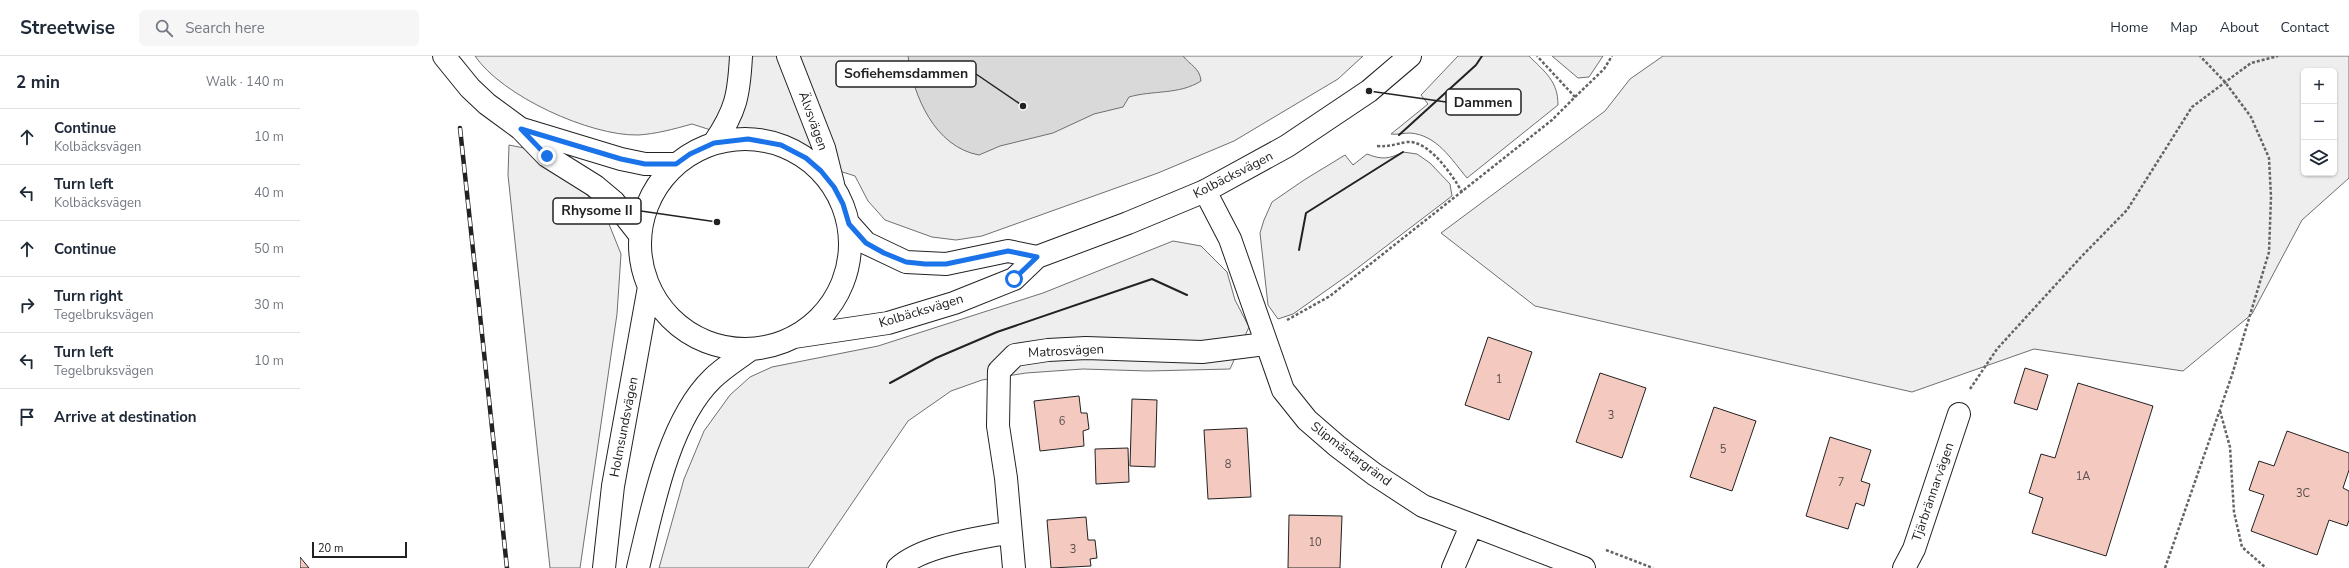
<!DOCTYPE html>
<meta charset="utf-8">
<style>
:root{--surface:#fff;--page:#f6f6f7;--text:#1f2937;--muted:#747a83;--line:#e0e1e3}
body{margin:0;font-family:"Nunito Sans",sans-serif;background:var(--page);color:var(--text)}
.controls{position:absolute;right:12px;top:12px;display:grid;overflow:hidden;border-radius:6px;box-shadow:0 1px 3px #0004}
.controls button{width:36px;height:36px;display:grid;place-items:center;padding:0;border:0;border-bottom:1px solid var(--line);background:var(--surface);color:var(--text);font:20px sans-serif}
.scale{position:absolute;left:12px;bottom:10px;width:95px;box-sizing:border-box;padding-left:4px;border:2px solid #222;border-top:0;font-size:11px;line-height:14px;white-space:nowrap;color:#222;-webkit-text-stroke:3px #fff;paint-order:stroke}
.stop{position:absolute;width:12px;height:12px;margin:-9px;border:3px solid #1a73e8;border-radius:50%;background:#fff}
.stop.end{background:#1a73e8;border-color:#fff;box-shadow:0 1px 4px #0008}
.list{margin:0;padding:0;list-style:none}
h2{display:flex;justify-content:space-between;align-items:center;height:52px;margin:0;padding:0 16px;font-size:17px}
h2 small{font-size:13px;font-weight:400;color:var(--muted)}
.list li{display:grid;grid-template-columns:26px 1fr auto;gap:12px;align-items:center;box-sizing:border-box;height:56px;padding:0 16px;border-top:1px solid var(--line)}
.list b{display:block;font-size:15px;white-space:nowrap}
.list p{margin:0;font-size:13px;white-space:nowrap;color:var(--muted)}
.list em{font-size:13px;font-style:normal;color:var(--muted)}
.icon{flex:none;width:22px;height:22px;fill:none;stroke:currentColor;stroke-width:2;stroke-linecap:round;stroke-linejoin:round}
.map{position:relative;flex:none;width:2049px;height:512px;overflow:hidden}
header{display:flex;align-items:center;gap:24px;box-sizing:border-box;height:56px;padding:0 20px;background:var(--surface);border-bottom:1px solid var(--line)}
header strong{font-size:19px}
nav{display:flex;gap:22px;margin-inline-start:auto;font-size:14px}
.search{width:280px;height:36px;background:var(--page);display:flex;align-items:center;gap:10px;box-sizing:border-box;padding:0 14px;border-radius:6px;color:var(--muted);font-size:15px}
main{display:flex}
aside{flex:1;background:var(--surface)}
.map>svg:first-child{display:block}
.green{fill:#eee;stroke:#6f6f6f;fill-rule:evenodd}
.water{fill:#d9d9d9;stroke:#6f6f6f}
.building{fill:#f3c9c0;stroke:#222}
.lines{fill:none;stroke-linecap:round;stroke-linejoin:round}
.minor-casing{stroke:#222;stroke-width:24}
.secondary-casing{stroke:#222;stroke-width:24}
.path{stroke:#646464;stroke-width:2.5;stroke-dasharray:3 2;stroke-linecap:butt}
.minor{stroke:#fff;stroke-width:22}
.secondary{stroke:#fff;stroke-width:22}
.rail-casing{stroke:#222;stroke-width:4.5}
.rail{stroke:#fff;stroke-width:3;stroke-dasharray:9;stroke-linecap:butt}
.wall{stroke:#222;stroke-width:2}
.route{stroke:#1a73e8;stroke-width:5}
.labels{text-anchor:middle;dominant-baseline:central;stroke-width:3;stroke-linejoin:round;paint-order:stroke}
.number-label{font-size:11px;fill:#564c4a}
.street-label{font-size:13px;fill:#222;stroke:#fff}
.leader{fill:none;stroke:#222;stroke-width:1.5}
.callout-dot{fill:#222;stroke:#fff;stroke-width:1.5}
.callout{fill:#fff;stroke:#222;stroke-width:1.5}
.callout-label{font-size:14px;text-anchor:middle;font-weight:bold;fill:#222}
</style>
<header>
<strong>Streetwise</strong>
<div class="search"><svg class="icon" aria-label="search" viewBox="0 0 24 24"><circle cx="10" cy="10" r="6"/><path d="M15 15l6 6"/></svg>Search here</div>
<nav><a>Home</a><a>Map</a><a>About</a><a>Contact</a></nav>
</header>
<main>
<aside>
<h2>2 min<small>Walk · 140 m</small></h2>
<ul class="list">
<li><svg class="icon" aria-label="ahead" viewBox="0 0 24 24"><path d="M12 20V5M6 11l6-6 6 6"/></svg><div><b>Continue</b><p>Kolbäcksvägen</p></div><em>10 m</em></li>
<li><svg class="icon" aria-label="left" viewBox="0 0 24 24"><path d="M17 20v-9H6M10 6l-5 5 5 5"/></svg><div><b>Turn left</b><p>Kolbäcksvägen</p></div><em>40 m</em></li>
<li><svg class="icon" aria-label="ahead" viewBox="0 0 24 24"><path d="M12 20V5M6 11l6-6 6 6"/></svg><div><b>Continue</b></div><em>50 m</em></li>
<li><svg class="icon" aria-label="right" viewBox="0 0 24 24"><path d="M7 20v-9h11M14 6l5 5-5 5"/></svg><div><b>Turn right</b><p>Tegelbruksvägen</p></div><em>30 m</em></li>
<li><svg class="icon" aria-label="left" viewBox="0 0 24 24"><path d="M17 20v-9H6M10 6l-5 5 5 5"/></svg><div><b>Turn left</b><p>Tegelbruksvägen</p></div><em>10 m</em></li>
<li><svg class="icon" aria-label="arrive" viewBox="0 0 24 24"><path d="M6 21V4h12l-3 4 3 4H6"/></svg><div><b>Arrive at destination</b></div></li>
</ul>
</aside>
<div class="map">
<svg width="2049" height="512" viewBox="0 0 2049 512">
<rect width="100%" height="100%" fill="#fff"/>
<path class="green" d="M 175,0 L 1063,0 L 1038,23 L 934,85 L 858,117 L 682,180 L 656,184 L 632,181 L 585,164 L 568,145 L 555,120 L 392,68 C 374,73 356,78 338,79 C 290,80 202,40 175,0 Z
M 1158,0 L 1229,0 C 1245,16 1258,25 1258,49 L 1167,122 C 1151,103 1137,79 1110,77 C 1103,77 1098,79 1091,78 L 1128,48 L 1121,39 Z
M 1252,0 L 1303,0 L 1289,21 L 1278,22 Z
M 1363,0 L 2049,0 L 2049,122 L 2002,164 L 1952,258 L 1883,315 L 1734,293 L 1612,336 L 1235,250 L 1141,177 L 1305,55 L 1330,23 ZM 2004,15 L 2034,15 L 2034,117 L 2004,117 Z
M 209,89 L 224,92 L 259,112 L 288,140 L 307,163 L 321,198 L 317,258 L 280,512 L 250,512 L 214,176 L 208,119 Z
M 1103,96 L 1117,98 L 1130,107 L 1150,128 L 1152,140 L 1051,217 L 993,258 L 978,263 L 968,249 L 960,177 L 964,164 L 972,146 L 1004,124 L 1045,99 L 1053,109 L 1067,98 C 1082,104 1089,103 1103,96 Z
M 873,185 L 901,190 L 927,216 L 935,244 L 949,271 L 930,313 L 848,315 L 783,313 L 726,317 L 682,324 L 651,335 L 608,365 L 508,512 L 359,512 L 384,423 L 404,375 L 430,339 L 450,321 L 472,311 L 578,290 L 743,237 Z"/>
<path class="water" d="M 608,0 L 883,0 C 890,9 900,12 901,25 C 879,39 853,34 829,41 L 823,51 L 794,58 L 753,77 L 700,90 L 679,99 C 635,91 613,40 608,0 Z"/>
<path class="building" d="M 1188,281 L 1232,296 L 1209,364 L 1165,349 Z
M 1725,312 L 1748,319 L 1737,354 L 1714,347 Z
M 1300,317 L 1346,332 L 1322,402 L 1276,386 Z
M 1778,327 L 1853,350 L 1806,500 L 1732,477 L 1743,442 L 1729,437 L 1741,398 L 1755,402 Z
M 779,340 L 781,357 L 787,357 L 789,373 L 783,375 L 784,390 L 740,395 L 734,345 Z
M 832,343 L 857,344 L 855,411 L 830,410 Z
M 1414,351 L 1456,365 L 1432,435 L 1390,421 Z
M 947,372 L 951,441 L 908,443 L 904,374 Z
M 1987,375 L 2049,397 L 2049,414 L 2043,432 L 2049,435 L 2049,464 L 2047,470 L 2029,464 L 2017,499 L 1951,475 L 1964,439 L 1949,434 L 1959,405 L 1974,410 Z
M 1530,381 L 1571,394 L 1561,425 L 1570,428 L 1564,450 L 1556,447 L 1548,473 L 1506,460 Z
M 828,392 L 829,426 L 796,428 L 795,393 Z
M 989,459 L 1042,460 L 1040,512 L 988,512 Z
M 786,461 L 788,484 L 795,484 L 797,502 L 790,503 L 791,510 L 751,512 L 747,464 Z
M 0,501 L 9,512 L 0,512 Z"/>
<g class="lines">
<defs>
<path id="minor" d="M 144,0 L 170,32 L 187,48 L 221,73 L 247,100 L 295,130 L 314,146 L 340,179
M 222,73 L 321,103 L 345,108 L 376,108
M 905,135 L 930,183 L 983,334 L 1007,364 L 1037,390 L 1074,418 L 1123,450 L 1284,512
M 598,512 C 623,489 678,483 710,476
M 714,512 L 706,422 L 698,370 L 699,315 L 715,299 L 748,294 L 786,292 L 902,296 L 965,288
M 1153,512 L 1171,470
M 1604,512 L 1614,493 L 1659,358"/>
<path id="secondary" d="M 488,0 L 524,92 L 533,128
M340 188a105 105 0 1 1 210 0a105 105 0 1 1-210 0Z
M 414,87 C 436,55 439,39 441,0
M 549,168 L 566,187 L 606,206 L 646,208 L 708,195 L 737,201
M 494,281 L 588,267 L 654,247 L 714,223 L 737,201 L 828,167 L 905,135 L 987,90 L 1069,35 L 1110,0
M 304,512 L 313,430 L 349,231
M 338,512 C 352,454 368,366 412,323 C 423,312 438,303 451,293"/>
</defs>
<use href="#minor" class="minor-casing"/>
<use href="#secondary" class="secondary-casing"/>
<path class="path" d="M 1275,41 L 1304,13 L 1312,0
M 1077,90 C 1090,91 1095,88 1107,86 C 1129,84 1153,120 1162,136
M 987,264 L 1030,240 L 1252,64 L 1275,41 L 1237,0
M 1670,333 L 1697,293 L 1781,201 L 1827,154 L 1892,51 L 1951,7 L 1978,0
M 1920,355 L 1930,391 L 1934,456 L 1942,491 L 1966,512
M 1306,494 L 1353,512
M 1865,512 L 1932,319 L 1969,196 L 1971,141 L 1969,102 L 1951,61 L 1925,26 L 1900,0"/>
<use href="#minor" class="minor"/>
<use href="#secondary" class="secondary"/>
<defs>
<path id="rail" d="M 160,72 L 207,512"/>
</defs>
<use href="#rail" class="rail-casing"/>
<use href="#rail" class="rail"/>
<path class="wall" d="M 1099,79 L 1176,9 L 1182,0
M 999,194 L 1006,157 L 1103,96
M 590,327 L 636,302 L 697,276 L 852,223 L 887,239"/>
</g>
<g class="lines">
<path class="route" d="M 247,100 L 221,73 L 321,103 L 345,108 L 376,108 L 390,98 L 414,87 L 448,83 L 481,89 L 506,102 L 521,115 L 534,131 L 543,148 L 549,168 L 566,187 L 584,197 L 606,206 L 625,208 L 646,208 L 708,195 L 737,201 L 714,223"/>
</g>
<g class="labels">
<g class="number-label">
<text x="1199" y="323">1</text>
<text x="1311" y="359">3</text>
<text x="762" y="365">6</text>
<text x="1423" y="393">5</text>
<text x="928" y="408">8</text>
<text x="1783" y="420">1A</text>
<text x="1541" y="426">7</text>
<text x="2003" y="437">3C</text>
<text x="1015" y="486">10</text>
<text x="773" y="493">3</text>
</g>
<g class="street-label">
<text transform="translate(513 65) rotate(70)">Älvsvägen</text>
<text transform="translate(933 119) rotate(-27)">Kolbäcksvägen</text>
<text transform="translate(621 255) rotate(-17)">Kolbäcksvägen</text>
<text transform="translate(766 295) rotate(-3)">Matrosvägen</text>
<text transform="translate(324 371) rotate(-79)">Holmsundsvägen</text>
<text transform="translate(1051 398) rotate(37)">Slipmästargränd</text>
<text transform="translate(1633 436) rotate(-71)">Tjärbrännarvägen</text>
</g>
</g>
<path class="leader" d="M723 50L676 18M1069 35L1146 46M417 166L341 155"/>
<g class="callout-dot">
<circle cx="723" cy="50" r="4"/>
<circle cx="1069" cy="35" r="4"/>
<circle cx="417" cy="166" r="4"/>
</g>
<g class="callout">
<rect x="536" y="5" width="140" height="26" rx="4"/>
<rect x="1146" y="33" width="75" height="26" rx="4"/>
<rect x="253" y="142" width="88" height="26" rx="4"/>
</g>
<g class="callout-label">
<text x="606" y="22">Sofiehemsdammen</text>
<text x="1183" y="51">Dammen</text>
<text x="297" y="159">Rhysome II</text>
</g>
</svg>
<div class="controls">
<button>+</button>
<button>−</button>
<button><svg class="icon" aria-label="layers" viewBox="0 0 24 24"><path d="M12 4l9 5-9 5-9-5zM3 14l9 5 9-5"/></svg></button>
</div>
<div class="scale">20 m</div>
<div class="stop" style="left:714px;top:223px"></div>
<div class="stop end" style="left:247px;top:100px"></div>
</div>
</main>
